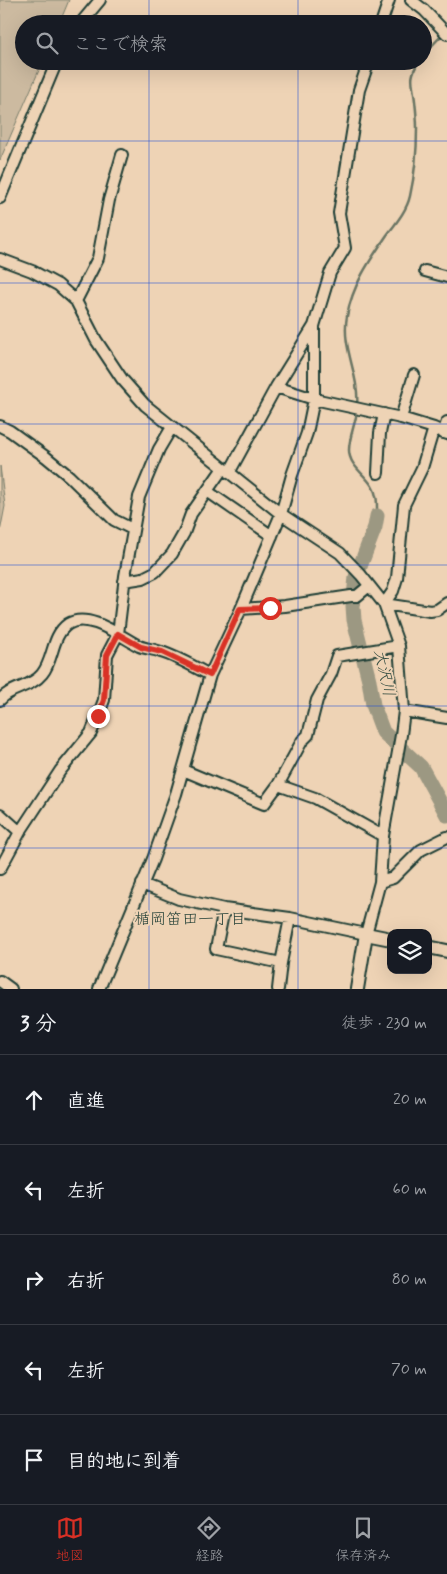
<!DOCTYPE html>
<html lang="ja">
<meta charset="utf-8">
<style>
:root{--surface:#171b24;--page:#20242c;--text:#f1f3f6;--muted:#9ea1a6;--line:#363941;--accent:#d93025}
body{margin:0;font-family:Mynerve,"Klee One",sans-serif;background:var(--page);color:var(--text)}
.controls{position:absolute;right:15px;bottom:15px;display:grid;overflow:hidden;border-radius:10px;box-shadow:0 5px 20px #0002}
.controls button{width:45px;height:45px;display:grid;place-items:center;padding:0;border:0;border-bottom:1px solid var(--line);background:var(--surface);color:var(--text);font:25px sans-serif}
.stop{position:absolute;width:15px;height:15px;margin:-11px;border:4px solid #d93025;border-radius:50%;background:#fff}
.stop.end{background:#d93025;border-color:#fff;box-shadow:0 1px 5px #0008}
.list{margin:0;padding:0;list-style:none}
h2{display:flex;justify-content:space-between;align-items:center;height:65px;margin:0;padding:0 20px;font-size:21px}
h2 small{font-size:16px;font-weight:400;color:var(--muted)}
.list li{display:grid;grid-template-columns:32px 1fr auto;gap:15px;align-items:center;box-sizing:border-box;height:90px;padding:0 20px;border-top:1px solid var(--line)}
.list b{display:block;font-size:19px;white-space:nowrap}
.list em{font-size:16px;font-style:normal;color:var(--muted)}
.icon{flex:none;width:28px;height:28px;fill:none;stroke:currentColor;stroke-width:2;stroke-linecap:round;stroke-linejoin:round}
.map{position:relative;flex:none;width:447px;height:989px;overflow:hidden}
.search{position:absolute;background:var(--surface);box-shadow:0 5px 20px #0002;left:15px;right:15px;top:15px;height:55px;display:flex;align-items:center;gap:12px;box-sizing:border-box;padding:0 18px;border-radius:28px;color:var(--muted);font-size:19px}
.sheet{height:515px;background:var(--surface)}
nav{display:flex;justify-content:space-around;align-items:center;box-sizing:border-box;height:70px;border-top:1px solid var(--line);background:var(--surface);font-size:14px;color:var(--muted)}
nav a{display:grid;justify-items:center;gap:2px}
nav .on{color:var(--accent)}
.map>svg:first-child{display:block}
.green{fill:#ccbaa0;stroke:#767c6a}
.lines{fill:none;stroke-linecap:round;stroke-linejoin:round}
.stream{stroke:#6a7463;stroke-width:2.5}
.river{stroke:#9c9882;stroke-width:15}
.minor-casing{stroke:#1f3d34;stroke-width:14}
.major-casing{stroke:#1f3d34;stroke-width:16}
.minor{stroke:#eed3b5;stroke-width:10}
.major{stroke:#eed3b5;stroke-width:12}
.route{stroke:#d93025;stroke-width:6}
.grid{fill:none;stroke:#1d4ed8;stroke-width:1;stroke-opacity:0.55}
.labels{text-anchor:middle;dominant-baseline:central;stroke-width:4;stroke-linejoin:round;paint-order:stroke}
.water-label{font-size:16px;font-style:italic;fill:#324b40;stroke:#eed3b5}
.neighbourhood-label{font-size:16px;fill:#1f3d34;stroke:#eed3b5}
</style>
<div class="map">
<svg width="447" height="989" viewBox="0 0 447 989">
<rect width="100%" height="100%" fill="#eed3b5"/>
<filter id="ink" filterUnits="userSpaceOnUse"><feTurbulence type="fractalNoise" baseFrequency=".02" numOctaves="2"/><feDisplacementMap in="SourceGraphic" scale="10" xChannelSelector="R" yChannelSelector="G"/><feConvolveMatrix kernelMatrix="1 2 1 2 8 2 1 2 1" color-interpolation-filters="sRGB"/></filter>
<g filter="url(#ink)">
<path class="green" d="M 0,0 L 69,0 L 59,24 L 24,24 L 24,61 L 43,61 L 0,160 Z
M 0,466 L 5,506 L 0,532 Z"/>
<g class="lines">
<path class="stream" d="M 423,55 L 443,34
M 357,406 C 360,375 341,348 347,316 C 352,286 370,260 387,235 C 396,223 407,210 410,196 C 415,174 417,150 417,128 C 417,119 416,110 415,101 C 413,82 408,79 419,61
M 357,412 C 355,424 349,438 349,450 C 349,466 365,474 372,486 C 378,495 377,506 377,516"/>
<path class="river" d="M 377,516 L 375,527 L 356,577 L 353,606 L 354,620 L 369,680 L 373,705 L 383,732 L 421,767 L 447,815"/>
<defs>
<path id="minor" d="M 411,0 L 424,10 L 447,34
M 80,24 L 100,0
M 381,24 L 389,0
M 0,198 L 57,61
M 0,259 L 32,271 L 58,285 L 76,301 L 96,340 L 122,379 L 145,405 L 281,514 L 340,553 L 361,575 L 384,604 L 399,646 L 404,711 L 401,735 L 383,836 L 380,882 L 366,934 L 290,918 L 224,909 L 179,899 L 142,884
M 425,271 L 447,277
M 76,301 L 98,258 L 109,200 L 122,155
M 276,387 L 314,399 L 401,418 L 434,428 L 447,434
M 401,418 L 414,375
M 0,426 L 10,431 L 46,457 L 69,476 L 114,520 L 132,529
M 434,428 L 422,468 L 404,505 L 397,578 L 393,591 L 384,604 L 430,611 L 437,610 L 447,603
M 443,433 L 447,422
M 229,473 L 276,387 L 314,326 L 330,273 L 345,248 L 339,213 L 359,90 L 369,61
M 378,473 L 380,433 L 384,414
M 207,491 L 272,536
M 124,581 L 143,578 L 155,572 L 172,554 L 184,533 L 191,514 L 223,468
M 241,609 L 285,606 L 351,596 L 357,596 L 369,586
M 0,700 C 10,687 31,688 42,674 C 54,660 51,636 68,624 C 89,611 121,637 139,646 C 146,649 154,649 161,652 C 178,657 194,667 210,675
M 404,711 L 447,718
M 183,770 L 264,804 L 278,785 L 302,741 L 308,735 L 317,700 L 331,674 L 337,656 L 399,646
M 278,785 L 315,798 L 383,836
M 0,814 L 20,832
M 0,869 L 20,832 L 60,771 L 91,733 L 98,716 L 104,700 L 107,655 L 118,634 L 125,576 L 139,497 L 159,449 L 172,427
M 380,882 L 393,878 L 421,850 L 447,837
M 224,909 L 216,949 L 281,963
M 0,981 L 11,989
M 99,989 L 153,859 L 176,794 L 210,675 L 241,609 L 281,514 L 292,475 L 307,433 L 314,399 L 314,326
M 278,989 L 281,963 L 290,918"/>
<path id="major" d="M 428,947 L 447,951
M 357,989 L 366,934 L 391,939"/>
</defs>
<use href="#minor" class="minor-casing"/>
<use href="#major" class="major-casing"/>
<use href="#minor" class="minor"/>
<use href="#major" class="major"/>
</g>
</g>
<g class="lines" filter="url(#ink)">
<path class="route" d="M 98,716 L 104,700 L 107,655 L 118,634 L 141,647 L 162,652 L 210,675 L 240,609 L 270,608"/>
</g>
<path class="grid" d="M 149,0 L 149,24M 298,0 L 298,24M 149,61 L 149,989M 298,61 L 298,989M 0,141 L 447,141M 0,283 L 447,283M 0,424 L 447,424M 0,565 L 447,565M 0,706 L 447,706M 0,848 L 447,848"/>
<g class="labels">
<g class="water-label">
<text transform="translate(384 673) rotate(78)">大沢川</text>
</g>
<g class="neighbourhood-label">
<text x="190" y="919">楯岡笛田一丁目</text>
</g>
</g>
</svg>
<div class="controls">
<button><svg class="icon" aria-label="layers" viewBox="0 0 24 24"><path d="M12 4l9 5-9 5-9-5zM3 14l9 5 9-5"/></svg></button>
</div>
<div class="stop" style="left:270px;top:608px"></div>
<div class="stop end" style="left:98px;top:716px"></div>
<div class="search"><svg class="icon" aria-label="search" viewBox="0 0 24 24"><circle cx="10" cy="10" r="6"/><path d="M15 15l6 6"/></svg>ここで検索</div>
</div>
<section class="sheet">
<h2>3 分<small>徒歩 · 230 m</small></h2>
<ul class="list">
<li><svg class="icon" aria-label="ahead" viewBox="0 0 24 24"><path d="M12 20V5M6 11l6-6 6 6"/></svg><div><b>直進</b></div><em>20 m</em></li>
<li><svg class="icon" aria-label="left" viewBox="0 0 24 24"><path d="M17 20v-9H6M10 6l-5 5 5 5"/></svg><div><b>左折</b></div><em>60 m</em></li>
<li><svg class="icon" aria-label="right" viewBox="0 0 24 24"><path d="M7 20v-9h11M14 6l5 5-5 5"/></svg><div><b>右折</b></div><em>80 m</em></li>
<li><svg class="icon" aria-label="left" viewBox="0 0 24 24"><path d="M17 20v-9H6M10 6l-5 5 5 5"/></svg><div><b>左折</b></div><em>70 m</em></li>
<li><svg class="icon" aria-label="arrive" viewBox="0 0 24 24"><path d="M6 21V4h12l-3 4 3 4H6"/></svg><div><b>目的地に到着</b></div></li>
</ul>
</section>
<nav>
<a class="on"><svg class="icon" aria-label="map" viewBox="0 0 24 24"><path d="M3 6l6-2 6 2 6-2v14l-6 2-6-2-6 2zM9 4v14M15 6v14"/></svg>地図</a>
<a><svg class="icon" aria-label="directions" viewBox="0 0 24 24"><path d="M12 3l9 9-9 9-9-9zM9 14v-3h6M13 9l2 2-2 2"/></svg>経路</a>
<a><svg class="icon" aria-label="saved" viewBox="0 0 24 24"><path d="M7 4h10v16l-5-4-5 4z"/></svg>保存済み</a>
</nav>
